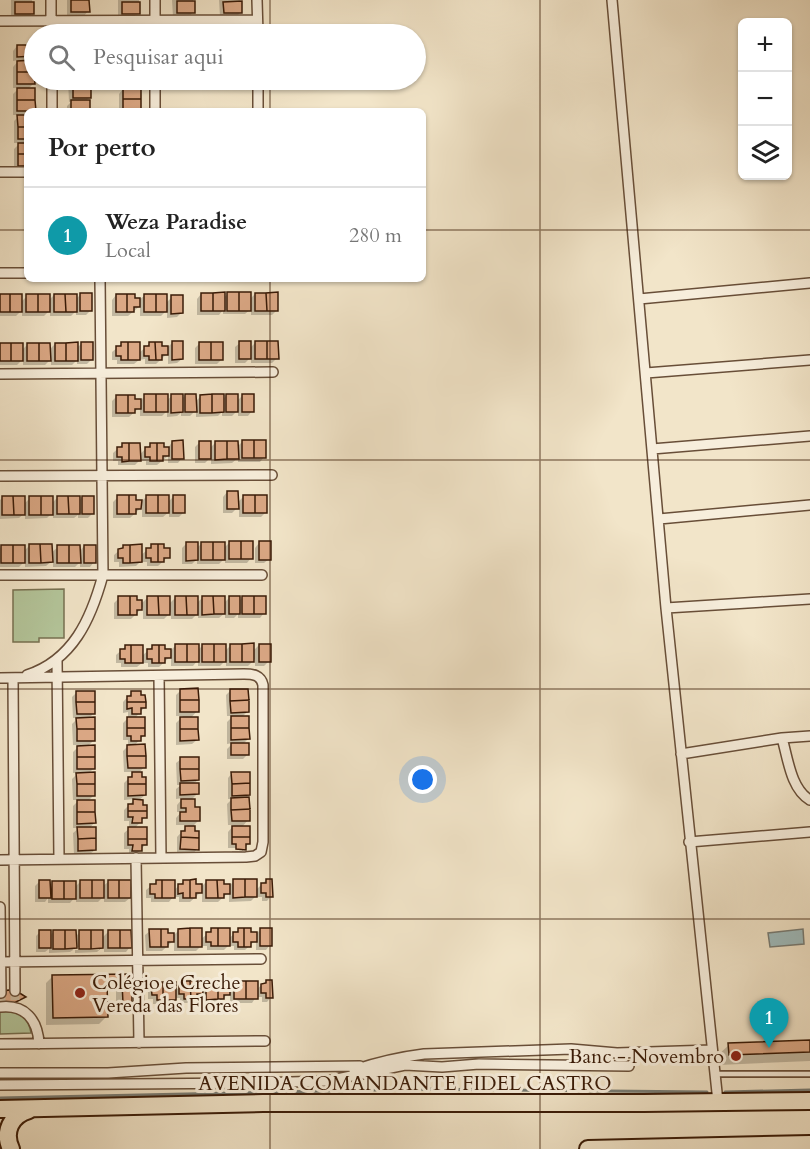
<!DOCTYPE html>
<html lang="pt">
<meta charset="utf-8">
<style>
:root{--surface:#fff;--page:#f2f2f2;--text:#222;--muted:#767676;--line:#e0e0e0;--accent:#8f2418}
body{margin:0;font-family:Cardo,serif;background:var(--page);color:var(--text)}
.controls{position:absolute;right:18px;top:18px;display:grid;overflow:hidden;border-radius:9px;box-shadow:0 2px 4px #0004}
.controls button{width:54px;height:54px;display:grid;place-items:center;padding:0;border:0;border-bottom:2px solid var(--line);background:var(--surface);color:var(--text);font:30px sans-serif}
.you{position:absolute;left:423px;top:780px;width:21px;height:21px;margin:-15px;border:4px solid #fff;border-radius:50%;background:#1a73e8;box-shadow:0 0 0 9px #1a73e833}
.badge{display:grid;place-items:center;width:39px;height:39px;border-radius:50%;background:var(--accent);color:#fff;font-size:20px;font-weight:700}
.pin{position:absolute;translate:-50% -50px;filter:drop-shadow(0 2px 3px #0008)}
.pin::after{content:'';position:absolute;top:32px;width:21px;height:18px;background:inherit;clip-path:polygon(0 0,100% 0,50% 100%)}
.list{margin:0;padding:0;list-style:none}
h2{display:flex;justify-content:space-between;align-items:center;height:78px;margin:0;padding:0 24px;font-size:26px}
h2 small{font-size:20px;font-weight:400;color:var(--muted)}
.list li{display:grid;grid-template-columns:39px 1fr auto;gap:18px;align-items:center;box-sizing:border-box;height:96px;padding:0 24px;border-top:2px solid var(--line)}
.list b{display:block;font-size:22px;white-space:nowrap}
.list p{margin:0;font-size:20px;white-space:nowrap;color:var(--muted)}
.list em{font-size:20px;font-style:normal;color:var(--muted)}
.icon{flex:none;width:33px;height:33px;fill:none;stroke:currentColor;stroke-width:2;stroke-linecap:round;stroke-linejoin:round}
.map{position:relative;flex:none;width:810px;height:1149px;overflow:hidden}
.search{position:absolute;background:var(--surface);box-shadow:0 2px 4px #0004;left:24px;top:24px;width:402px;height:66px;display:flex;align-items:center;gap:15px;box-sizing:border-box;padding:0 21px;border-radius:33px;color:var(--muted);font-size:22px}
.panel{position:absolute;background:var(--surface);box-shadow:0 2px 4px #0004;left:24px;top:108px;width:402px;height:174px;border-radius:9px}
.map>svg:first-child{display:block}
.green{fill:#b4c69b;stroke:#777051;stroke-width:1.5}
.water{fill:#9fbdbf;stroke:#777c75;stroke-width:1.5}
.shadow{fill:#0003}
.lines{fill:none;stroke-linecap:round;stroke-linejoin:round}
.stream{stroke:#777c75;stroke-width:3}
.building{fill:#dba885;stroke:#3a1b07;stroke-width:1.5}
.minor-tunnel{stroke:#cdbda2;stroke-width:9;stroke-dasharray:9 4.5;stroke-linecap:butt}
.service-casing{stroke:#684e38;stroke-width:8}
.minor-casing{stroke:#684e38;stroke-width:12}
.motorway-casing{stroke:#3a1b07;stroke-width:20}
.service{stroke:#f7eedc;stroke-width:4.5}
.minor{stroke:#f7eedc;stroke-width:9}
.motorway{stroke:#f2e5c9;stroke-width:16}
.grid{fill:none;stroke:#3a1b07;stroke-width:1.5;stroke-opacity:0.55}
.poi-dot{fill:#8f2418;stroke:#f7eedc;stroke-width:2}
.labels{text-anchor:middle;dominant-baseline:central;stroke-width:6;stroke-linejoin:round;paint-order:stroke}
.poi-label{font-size:20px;fill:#3a1b07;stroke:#f7eedc;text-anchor:start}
.street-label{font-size:20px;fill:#3a1b07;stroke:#f7eedc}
</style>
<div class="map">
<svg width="810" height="1149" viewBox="0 0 810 1149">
<rect width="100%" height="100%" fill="#f2e5c9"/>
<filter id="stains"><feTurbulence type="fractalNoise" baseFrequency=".00333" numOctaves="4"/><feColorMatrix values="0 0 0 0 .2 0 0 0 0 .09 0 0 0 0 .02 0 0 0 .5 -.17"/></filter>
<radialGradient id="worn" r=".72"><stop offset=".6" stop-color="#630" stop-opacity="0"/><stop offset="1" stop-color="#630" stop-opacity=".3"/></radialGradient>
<path class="green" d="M 64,589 L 64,638 L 39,638 L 39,642 L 13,642 L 13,590 Z
M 8,1010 C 22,1012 29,1020 31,1033 L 0,1034 L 0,1012 Z"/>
<path class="water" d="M 803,929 L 804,944 L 770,947 L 768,933 Z"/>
<path class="shadow" d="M 11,0 L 32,0 L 32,13 L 28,18 L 11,18 Z
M 67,0 L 88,0 L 88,11 L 84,16 L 67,16 Z
M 118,0 L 139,0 L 139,13 L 134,18 L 118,18 Z
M 172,0 L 193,0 L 193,12 L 189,17 L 173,17 Z
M 219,0 L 240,0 L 240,13 L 236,17 L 220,17 Z
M 72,33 L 88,33 L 88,34 L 71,34 Z
M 17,46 L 34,56 L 27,62 L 34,83 L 28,89 L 34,111 L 27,111 L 27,170 L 14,170 L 14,149 L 20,143 L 14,143 L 14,121 L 20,115 L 13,115 L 13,94 L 19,88 L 13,88 L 13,67 L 19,60 L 13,61 L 13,51 Z
M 68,80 L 89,80 L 90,97 L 86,101 L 88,111 L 67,111 L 67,106 L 72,101 L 69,102 Z
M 123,89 L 139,111 L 119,111 L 119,94 Z
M 81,294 L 91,310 L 86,315 L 76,315 L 76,311 L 71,316 L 50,316 L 50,310 L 44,316 L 22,316 L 22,310 L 16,316 L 0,316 L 0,296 L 21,302 L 27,296 L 48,301 L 54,295 L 76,299 Z
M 201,294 L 223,298 L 228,294 L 249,300 L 255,294 L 277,310 L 272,315 L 251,315 L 251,309 L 245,314 L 223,314 L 223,310 L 219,315 L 197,315 L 197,299 Z
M 116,295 L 133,299 L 140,299 L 144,296 L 166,303 L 172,297 L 181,313 L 177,317 L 167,318 L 167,310 L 161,316 L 140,316 L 140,306 L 128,316 L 112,316 L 112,300 Z
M 150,343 L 161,347 L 168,347 L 172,343 L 182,359 L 177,363 L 168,364 L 168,353 L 156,364 L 145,364 L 145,359 L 139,360 L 134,364 L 117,364 L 117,360 L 112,360 L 112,352 L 122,344 L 139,353 Z
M 200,343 L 222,359 L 217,364 L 195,364 L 195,348 Z
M 240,343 L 249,349 L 255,343 L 277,358 L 272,363 L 251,363 L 251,357 L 245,363 L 235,363 L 235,347 Z
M 28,344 L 49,350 L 55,344 L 77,348 L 81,344 L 91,360 L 87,364 L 77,364 L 77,360 L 72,365 L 51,365 L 51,359 L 45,365 L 23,365 L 23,359 L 17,365 L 0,365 L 0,345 L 22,350 Z
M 227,395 L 236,402 L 242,396 L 252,411 L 248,416 L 238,416 L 238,410 L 232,416 L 222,416 L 222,412 L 218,416 L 196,417 L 196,410 L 190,416 L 181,416 L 181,413 L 177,416 L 167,417 L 167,411 L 162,416 L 140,416 L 140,407 L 129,417 L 112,417 L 112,401 L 117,396 L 140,401 L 145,396 L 166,401 L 172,396 L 181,399 L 185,396 L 195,402 L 201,396 L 222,400 Z
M 243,441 L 264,457 L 260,462 L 238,462 L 238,458 L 232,463 L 211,464 L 211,457 L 205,463 L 195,463 L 195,447 L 200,442 L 209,449 L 215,443 L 237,447 Z
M 172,442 L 182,458 L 178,463 L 168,463 L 168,456 L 157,465 L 146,465 L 146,461 L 139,461 L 135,465 L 118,465 L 118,461 L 113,461 L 113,453 L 122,445 L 139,455 L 151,444 L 168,448 Z
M 227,492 L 237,503 L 244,496 L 266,512 L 261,517 L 239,517 L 239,506 L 232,513 L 223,513 L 223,497 Z
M 82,497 L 92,514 L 88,518 L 78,518 L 78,515 L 74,518 L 53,518 L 53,512 L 47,518 L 25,519 L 25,513 L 19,518 L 0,519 L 0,500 L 2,498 L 24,504 L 30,498 L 51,504 L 57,498 L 79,501 Z
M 118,497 L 142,501 L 146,497 L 168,502 L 173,497 L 183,513 L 179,517 L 169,517 L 169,512 L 163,517 L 142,517 L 142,507 L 130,518 L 113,518 L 113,502 Z
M 230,542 L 251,558 L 247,563 L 225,563 L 225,558 L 219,564 L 197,564 L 197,559 L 192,564 L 182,564 L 182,548 L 186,544 L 196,549 L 202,543 L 223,549 Z
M 259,543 L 269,559 L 264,563 L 255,563 L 255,548 Z
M 2,546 L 23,552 L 29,546 L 51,553 L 58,547 L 79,552 L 84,546 L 94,562 L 90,567 L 80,567 L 80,562 L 75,567 L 53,567 L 53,560 L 46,566 L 25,567 L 25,561 L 19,567 L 0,567 L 0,548 Z
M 124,546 L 140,556 L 152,546 L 168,557 L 158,566 L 147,566 L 147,562 L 140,562 L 136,566 L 119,567 L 119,562 L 114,562 L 114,555 Z
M 243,597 L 264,613 L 260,618 L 238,618 L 238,614 L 234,618 L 225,618 L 225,613 L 219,618 L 198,618 L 198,613 L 192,619 L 171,619 L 171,612 L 164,619 L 143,619 L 143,607 L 131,619 L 114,619 L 114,603 L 119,598 L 141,604 L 147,598 L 169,604 L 175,598 L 197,603 L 202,598 L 224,603 L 229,598 L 239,601 Z
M 176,645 L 197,651 L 203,645 L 225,651 L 231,645 L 252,652 L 259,645 L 269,661 L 264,666 L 255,666 L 255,659 L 248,666 L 226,666 L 226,660 L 220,666 L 198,666 L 198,660 L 193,666 L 171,666 L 171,656 L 159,667 L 148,667 L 148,663 L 142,663 L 137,667 L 121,667 L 121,663 L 116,663 L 116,655 L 125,647 L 142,656 L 153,646 L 164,650 L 171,650 Z
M 181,690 L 197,711 L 190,719 L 197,740 L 192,744 L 176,745 L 176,723 L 183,716 L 176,716 L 176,695 Z
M 231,690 L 247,712 L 242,717 L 248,739 L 242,745 L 248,754 L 243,759 L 227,759 L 227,749 L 233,743 L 227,744 L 227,722 L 233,716 L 227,716 L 226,695 Z
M 77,692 L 94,713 L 88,719 L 94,740 L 87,747 L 94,768 L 88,774 L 94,795 L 87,802 L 94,823 L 89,829 L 95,850 L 90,854 L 74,855 L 73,833 L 79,828 L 73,828 L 73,806 L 79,800 L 73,800 L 72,779 L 78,773 L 73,773 L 73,752 L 80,745 L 73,745 L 72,724 L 78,718 L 73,718 L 72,697 Z
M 132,692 L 144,708 L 135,718 L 144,735 L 134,746 L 144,767 L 138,774 L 145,795 L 138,801 L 145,817 L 134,829 L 145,845 L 136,855 L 129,855 L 129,849 L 124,849 L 124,833 L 131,827 L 129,827 L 129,821 L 124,821 L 124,810 L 135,799 L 124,800 L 124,783 L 135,772 L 124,772 L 123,751 L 128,746 L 128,740 L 123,740 L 123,723 L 128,718 L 128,712 L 123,713 L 123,702 Z
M 181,759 L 198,780 L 193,784 L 197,794 L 190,801 L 198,821 L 194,825 L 197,849 L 193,854 L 177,853 L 177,837 L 188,825 L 176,825 L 176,818 L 181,812 L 177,812 L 177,805 L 183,798 L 176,799 L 176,789 L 181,785 L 177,785 L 176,763 Z
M 232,773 L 249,795 L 244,799 L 248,820 L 242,827 L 249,843 L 240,854 L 232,853 L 232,851 L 242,851 L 242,848 L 228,848 L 228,832 L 234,825 L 228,825 L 227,804 L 232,799 L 228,799 L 228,778 Z
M 266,880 L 271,896 L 267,901 L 262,901 L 262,897 L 255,897 L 251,901 L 229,902 L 229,892 L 218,902 L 202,902 L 202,891 L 190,902 L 179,902 L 179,897 L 173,897 L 169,902 L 151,902 L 151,898 L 146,898 L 146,890 L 156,882 L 173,891 L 184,881 L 200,888 L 206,882 L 229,886 L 234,881 L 255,891 Z
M 81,881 L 102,887 L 108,882 L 130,898 L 125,902 L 104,902 L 104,896 L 98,902 L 76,902 L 76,896 L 70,903 L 48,903 L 48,898 L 45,902 L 35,902 L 35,886 L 39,882 L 49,886 L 53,882 L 74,888 Z
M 261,929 L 270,945 L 266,950 L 256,950 L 256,940 L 245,950 L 234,950 L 234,946 L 228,946 L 224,950 L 207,950 L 207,946 L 201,946 L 196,951 L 174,951 L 174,940 L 162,951 L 146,951 L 145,935 L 150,931 L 172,937 L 179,930 L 200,940 L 212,930 L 228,939 L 239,930 L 249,934 L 256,934 Z
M 40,932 L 50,936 L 53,932 L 75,937 L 80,932 L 102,938 L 108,932 L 130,947 L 126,952 L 104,952 L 104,946 L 97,952 L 75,953 L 75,950 L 99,950 L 99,947 L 72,947 L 73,950 L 70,952 L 49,953 L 49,949 L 45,952 L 36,952 L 36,936 Z
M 131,975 L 131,1002 L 124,1009 L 116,1009 L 116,989 L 106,989 L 106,1017 L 99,1024 L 46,1025 L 46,983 L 53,976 Z
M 266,981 L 271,997 L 267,1002 L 262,1002 L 262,997 L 256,997 L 252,1003 L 230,1003 L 230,992 L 218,1003 L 202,1004 L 202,993 L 191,1003 L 180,1003 L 180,998 L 175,998 L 170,1004 L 153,1004 L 153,999 L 148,999 L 148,992 L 157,983 L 174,992 L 185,982 L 196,986 L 203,986 L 206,983 L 228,989 L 235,983 L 256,990 Z
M 810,1041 L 810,1061 L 719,1065 L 719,1054 L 729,1045 Z"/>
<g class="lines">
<path class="stream" d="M 725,1092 L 810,1090
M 0,1098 L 423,1089 L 707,1092"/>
</g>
<path class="building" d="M 71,0 L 89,0 L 90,12 L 71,12 Z
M 177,1 L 195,1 L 195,13 L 177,13 Z
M 242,1 L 242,13 L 224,13 L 223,2 Z
M 15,2 L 34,2 L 34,14 L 15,14 Z
M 122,2 L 140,2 L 140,14 L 122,14 Z
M 17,45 L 34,45 L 34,56 L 17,57 Z
M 34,60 L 34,72 L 17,72 L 17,61 Z
M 17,72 L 34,72 L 35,84 L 17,84 Z
M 72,80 L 90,80 L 90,85 L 72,85 Z
M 73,86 L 91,86 L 91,98 L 73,98 Z
M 123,87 L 141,87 L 141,99 L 123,99 Z
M 17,88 L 35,88 L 35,100 L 17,100 Z
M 123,99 L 141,99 L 141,111 L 123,111 Z
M 17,100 L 35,100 L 36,111 L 17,111 Z
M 71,100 L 90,100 L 90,111 L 71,111 Z
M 17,115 L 27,115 L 27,127 L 18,127 Z
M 18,127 L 27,127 L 27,139 L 18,139 Z
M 18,143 L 27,143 L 27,154 L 18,154 Z
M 18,154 L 27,154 L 27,166 L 18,166 Z
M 225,292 L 225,311 L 213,311 L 213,293 Z
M 227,292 L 239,292 L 239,311 L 227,311 Z
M 239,292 L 251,292 L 251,311 L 239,311 Z
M 278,292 L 278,311 L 267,311 L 266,293 Z
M 80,293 L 92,293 L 92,311 L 80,311 Z
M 201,293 L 213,293 L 213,311 L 201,311 Z
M 255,293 L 266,293 L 267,311 L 255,311 Z
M 0,294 L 10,294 L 10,312 L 0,312 Z
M 10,294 L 22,294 L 22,312 L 10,312 Z
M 26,294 L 38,294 L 38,312 L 26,312 Z
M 38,294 L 50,294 L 50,312 L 38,312 Z
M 54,294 L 65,294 L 66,312 L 54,312 Z
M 65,294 L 77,294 L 77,312 L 66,312 Z
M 116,294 L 127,294 L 127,312 L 116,312 Z
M 127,294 L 135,294 L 135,298 L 140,298 L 140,307 L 134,307 L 134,312 L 127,312 Z
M 144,294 L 156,294 L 156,312 L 144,312 Z
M 156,294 L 167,294 L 167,312 L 156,312 Z
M 171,295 L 183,295 L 183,313 L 171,314 Z
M 172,341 L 183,341 L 183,359 L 172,360 Z
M 239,341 L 251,341 L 251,359 L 239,359 Z
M 255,341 L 267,341 L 267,359 L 255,359 Z
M 267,341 L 278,341 L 279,359 L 267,359 Z
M 78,342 L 78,361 L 66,361 L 66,343 Z
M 81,342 L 93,342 L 93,360 L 81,360 Z
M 121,342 L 128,342 L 128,360 L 121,360 L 121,356 L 116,356 L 116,346 L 121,346 Z
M 128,342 L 140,342 L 140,360 L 128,360 Z
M 149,342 L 155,342 L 156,360 L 149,360 L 149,356 L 144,356 L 144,346 L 149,346 Z
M 155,342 L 162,342 L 162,346 L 168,346 L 168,355 L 162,355 L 162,360 L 156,360 Z
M 199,342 L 211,342 L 211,360 L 199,360 Z
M 211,342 L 223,342 L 223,360 L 211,360 Z
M 0,343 L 11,343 L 11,361 L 0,361 Z
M 11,343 L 23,343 L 23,361 L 11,361 Z
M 27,343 L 39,343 L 39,361 L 27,361 Z
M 39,343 L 50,343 L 51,361 L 39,361 Z
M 55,343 L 66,343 L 66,361 L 55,361 Z
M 144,394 L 156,394 L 156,412 L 144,412 Z
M 156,394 L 168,394 L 168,412 L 156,412 Z
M 171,394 L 183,394 L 183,412 L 171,413 Z
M 185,394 L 196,394 L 197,412 L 185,412 Z
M 212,394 L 212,413 L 200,413 L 200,395 Z
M 212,394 L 224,394 L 224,412 L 212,413 Z
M 226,394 L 238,394 L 238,412 L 226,412 Z
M 242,394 L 254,394 L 254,412 L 242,412 Z
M 116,395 L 128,395 L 128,413 L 116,413 Z
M 128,395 L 135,395 L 135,399 L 141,399 L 141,409 L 135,409 L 135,413 L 128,413 Z
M 183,440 L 184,459 L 172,459 L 172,441 Z
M 242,440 L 254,440 L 254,458 L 242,458 Z
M 254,440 L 266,440 L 266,458 L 254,458 Z
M 199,441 L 211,441 L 211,459 L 199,459 Z
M 215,441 L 227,441 L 227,459 L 215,460 Z
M 227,441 L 238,441 L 239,459 L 227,459 Z
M 122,443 L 129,443 L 129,461 L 122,462 L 122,457 L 117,457 L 117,447 L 122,447 Z
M 129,443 L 140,443 L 141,461 L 129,461 Z
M 150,443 L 157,443 L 157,461 L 150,461 L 150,457 L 145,457 L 145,447 L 150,447 Z
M 157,443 L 164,443 L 164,447 L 169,447 L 169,456 L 163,456 L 163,461 L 157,461 Z
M 227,491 L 238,491 L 239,509 L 227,509 Z
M 117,495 L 129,495 L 129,514 L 117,514 Z
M 129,495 L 136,495 L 136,500 L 142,500 L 141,509 L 136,509 L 136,514 L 129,514 Z
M 146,495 L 158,495 L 158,513 L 146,513 Z
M 158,495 L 169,495 L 169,513 L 158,513 Z
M 173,495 L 185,495 L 185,513 L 173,513 Z
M 243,495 L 255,495 L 255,513 L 243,513 Z
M 255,495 L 267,495 L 267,513 L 255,513 Z
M 2,496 L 13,496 L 14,515 L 2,515 Z
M 13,496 L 25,496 L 25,515 L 14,515 Z
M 29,496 L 41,496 L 41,515 L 29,515 Z
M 41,496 L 53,496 L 53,515 L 41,515 Z
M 57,496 L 68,496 L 69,514 L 57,514 Z
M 68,496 L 80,496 L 80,514 L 69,514 Z
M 82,496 L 94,496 L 94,514 L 82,514 Z
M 229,541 L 241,541 L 241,559 L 229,559 Z
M 241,541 L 253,541 L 253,559 L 241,559 Z
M 259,541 L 271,541 L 271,560 L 259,560 Z
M 186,542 L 198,542 L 198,560 L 186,561 Z
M 201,542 L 213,542 L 213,560 L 201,560 Z
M 213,542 L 225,542 L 225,560 L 213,560 Z
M 29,544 L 40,544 L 41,563 L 29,563 Z
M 40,544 L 52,544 L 53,562 L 41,563 Z
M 142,544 L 142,562 L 130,563 L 130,545 Z
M 151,544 L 158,544 L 158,562 L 151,562 L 151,558 L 146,558 L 146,548 L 151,548 Z
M 158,544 L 164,544 L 164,548 L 170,548 L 170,558 L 164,558 L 164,562 L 158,562 Z
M 1,545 L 13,545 L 13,563 L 1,563 Z
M 13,545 L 25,545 L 25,563 L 13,563 Z
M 57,545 L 69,545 L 69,563 L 57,563 Z
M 69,545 L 80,545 L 81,563 L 69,563 Z
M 84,545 L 96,545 L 96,563 L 84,563 Z
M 123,545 L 130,545 L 130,563 L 123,563 L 123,558 L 118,558 L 118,549 L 123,548 Z
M 118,596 L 130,596 L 130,615 L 118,615 Z
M 130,596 L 137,596 L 137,600 L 142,600 L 142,610 L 137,610 L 137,615 L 130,615 Z
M 147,596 L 158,596 L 159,615 L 147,615 Z
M 158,596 L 170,596 L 170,615 L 159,615 Z
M 175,596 L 186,596 L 187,615 L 175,615 Z
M 186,596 L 198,596 L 198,615 L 187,615 Z
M 202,596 L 213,596 L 214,614 L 202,615 Z
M 213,596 L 225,596 L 225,614 L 214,614 Z
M 229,596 L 240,596 L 240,614 L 229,614 Z
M 242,596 L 254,596 L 254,614 L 242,614 Z
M 254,596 L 266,596 L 266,614 L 254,614 Z
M 254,643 L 254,662 L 242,662 L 242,644 Z
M 175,644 L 187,644 L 187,662 L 175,662 Z
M 187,644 L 199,644 L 199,662 L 187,662 Z
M 202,644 L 214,644 L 214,662 L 202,662 Z
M 214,644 L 226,644 L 226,662 L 214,662 Z
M 230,644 L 242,644 L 242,662 L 230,662 Z
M 259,644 L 271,644 L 271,662 L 259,662 Z
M 125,645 L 131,645 L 131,663 L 125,663 L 125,659 L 120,659 L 120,649 L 125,649 Z
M 131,645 L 143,645 L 143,663 L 131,663 Z
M 152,645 L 159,645 L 159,663 L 152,663 L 152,659 L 147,659 L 147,649 L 152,649 Z
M 159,645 L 165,645 L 165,649 L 171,649 L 171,658 L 165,658 L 165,663 L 159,663 Z
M 198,688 L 199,700 L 180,700 L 180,689 Z
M 230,689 L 248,689 L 249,700 L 230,701 Z
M 76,691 L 95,691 L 95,702 L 76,702 Z
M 131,691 L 141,691 L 141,695 L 145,695 L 146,702 L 127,702 L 127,696 L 131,696 Z
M 180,700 L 199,700 L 199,712 L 180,712 Z
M 249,700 L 249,712 L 231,713 L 230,701 Z
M 76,702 L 95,702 L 95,714 L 77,714 Z
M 127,702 L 146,702 L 146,708 L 141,708 L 141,714 L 132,714 L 132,708 L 127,709 Z
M 231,716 L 249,716 L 249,728 L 231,728 Z
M 95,717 L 95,729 L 77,729 L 76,718 Z
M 127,717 L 145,717 L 145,728 L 127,728 Z
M 180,717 L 198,717 L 198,729 L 180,729 Z
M 127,728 L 145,728 L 145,736 L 141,736 L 141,741 L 131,741 L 131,736 L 127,736 Z
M 231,728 L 249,728 L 250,739 L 231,740 Z
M 77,729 L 95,729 L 95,741 L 77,741 Z
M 180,729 L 198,729 L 199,740 L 180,741 Z
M 231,743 L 249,743 L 249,755 L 231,755 Z
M 145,744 L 146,756 L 127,756 L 127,745 Z
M 95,745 L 95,757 L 77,757 L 77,746 Z
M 127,756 L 146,756 L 146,768 L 128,768 Z
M 77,757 L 95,757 L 95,769 L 77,769 Z
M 180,757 L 199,757 L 199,769 L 180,769 Z
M 180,769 L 199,769 L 199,780 L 181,781 Z
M 95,772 L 95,784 L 77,784 L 76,773 Z
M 132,772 L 142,772 L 142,777 L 146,777 L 146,784 L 128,784 L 128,777 L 132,777 Z
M 231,772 L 250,772 L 250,783 L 232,784 Z
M 180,783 L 199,783 L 199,794 L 180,795 Z
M 250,783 L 250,795 L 232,796 L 232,784 Z
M 77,784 L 95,784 L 95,796 L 77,796 Z
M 128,784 L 146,784 L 146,795 L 128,796 Z
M 249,797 L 250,809 L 231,810 L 231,798 Z
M 133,799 L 143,800 L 143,805 L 147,805 L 147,811 L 128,811 L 128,804 L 133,804 Z
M 181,799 L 195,799 L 195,807 L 200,807 L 200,821 L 180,821 L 180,812 L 186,812 L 186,808 L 181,808 Z
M 77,800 L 95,800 L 95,812 L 77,812 Z
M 250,809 L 250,821 L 232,821 L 231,810 Z
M 128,811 L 147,811 L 147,818 L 142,818 L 142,823 L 132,823 L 133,817 L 128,817 Z
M 77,812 L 95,812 L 96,823 L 77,824 Z
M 185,826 L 195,826 L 195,831 L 199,831 L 199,838 L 181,837 L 181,831 L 185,831 Z
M 232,826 L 250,826 L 250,837 L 232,837 Z
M 77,827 L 96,827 L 96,838 L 78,839 Z
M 128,827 L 147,827 L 147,839 L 128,839 Z
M 181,837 L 199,838 L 199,850 L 180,849 Z
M 232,837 L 250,837 L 250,844 L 246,844 L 246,850 L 236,849 L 236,844 L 232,844 Z
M 96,838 L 96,850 L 78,851 L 78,839 Z
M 128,839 L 147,839 L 147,845 L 142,845 L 142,851 L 132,851 L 133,845 L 128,845 Z
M 196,879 L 196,884 L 202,884 L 202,893 L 196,893 L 196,898 L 190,898 L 190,880 Z
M 233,879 L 245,879 L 245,897 L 233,898 Z
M 245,879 L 257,879 L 257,897 L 245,897 Z
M 266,879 L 272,879 L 273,897 L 266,897 L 266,893 L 261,893 L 261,883 L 266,883 Z
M 39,880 L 50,880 L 51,898 L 39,898 Z
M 80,880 L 92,880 L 92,898 L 80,898 Z
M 92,880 L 104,880 L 104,898 L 92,898 Z
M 108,880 L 119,880 L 119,898 L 108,898 Z
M 119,880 L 131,880 L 131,898 L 119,898 Z
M 156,880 L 162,880 L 162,898 L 155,898 L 155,894 L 150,894 L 150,884 L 156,884 Z
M 162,880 L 175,880 L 175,898 L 162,898 Z
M 183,880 L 190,880 L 190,898 L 183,898 L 183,893 L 178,894 L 178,884 L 183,884 Z
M 206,880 L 217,880 L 218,898 L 206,898 Z
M 217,880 L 224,880 L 224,884 L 230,884 L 230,894 L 224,894 L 224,898 L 218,898 Z
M 52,881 L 64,881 L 64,899 L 52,899 Z
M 64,881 L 76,881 L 76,899 L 64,899 Z
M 190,928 L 190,947 L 178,947 L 178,929 Z
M 190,928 L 202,928 L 202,947 L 190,947 Z
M 211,928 L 218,928 L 218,946 L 211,946 L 211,942 L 206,942 L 206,932 L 211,932 Z
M 218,928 L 230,928 L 230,946 L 218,946 Z
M 238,928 L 244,928 L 244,947 L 238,947 L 238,942 L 233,942 L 233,932 L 238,932 Z
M 244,928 L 251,928 L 251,932 L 257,932 L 257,942 L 251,942 L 251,947 L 244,947 Z
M 260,928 L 272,928 L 272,946 L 260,946 Z
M 149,929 L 161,929 L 161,947 L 150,947 Z
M 161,929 L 168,929 L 168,933 L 174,933 L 174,942 L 168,942 L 168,947 L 161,947 Z
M 39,930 L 51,930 L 51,948 L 39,948 Z
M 53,930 L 65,930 L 65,949 L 53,949 Z
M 65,930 L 76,930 L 77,948 L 65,949 Z
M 79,930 L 91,930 L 91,949 L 79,949 Z
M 91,930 L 103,930 L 103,948 L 91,949 Z
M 108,930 L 120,930 L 120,948 L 108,948 Z
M 120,930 L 131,930 L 132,948 L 120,948 Z
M 132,974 L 132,1003 L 123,1003 L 122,983 L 107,983 L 108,1017 L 53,1018 L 52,975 Z
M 197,980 L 197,985 L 202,985 L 203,994 L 197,994 L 197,999 L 191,999 L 190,981 Z
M 266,980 L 272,980 L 273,998 L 266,998 L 266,993 L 261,993 L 261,984 L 266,983 Z
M 184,981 L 190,981 L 191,999 L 184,999 L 184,994 L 179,994 L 179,985 L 184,985 Z
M 206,981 L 218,981 L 218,999 L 206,1000 Z
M 218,981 L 224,981 L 224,985 L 230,985 L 230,995 L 224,995 L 224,999 L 218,999 Z
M 234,981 L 246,981 L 246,999 L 234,999 Z
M 246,981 L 258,981 L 258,999 L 246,999 Z
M 157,982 L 163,982 L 163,1000 L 157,1000 L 157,995 L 152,995 L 151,986 L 157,986 Z
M 163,982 L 176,982 L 176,1000 L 163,1000 Z
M 8,990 L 18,992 L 26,997 L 14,1003 L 0,1001 L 0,993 Z
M 810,1040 L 810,1052 L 729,1055 L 728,1043 Z"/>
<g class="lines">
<path class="minor-tunnel" d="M 15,991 L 15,1003
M 1,993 L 1,1002"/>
<defs>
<path id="service" d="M 715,1074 L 810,1074"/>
<path id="minor" d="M 51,0 L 51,34
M 257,0 L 258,34
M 612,0 L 666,608 L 718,1102
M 0,21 L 257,20
M 155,34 L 155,0
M 52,80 L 52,111
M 258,80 L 258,111
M 155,111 L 155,80
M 0,172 L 27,172
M 0,273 L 27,273
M 639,299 L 810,283
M 646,373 L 810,360
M 0,374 L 273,372
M 652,449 L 810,436
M 0,476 L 272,475
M 659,519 L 810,505
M 0,575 L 262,575
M 666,608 L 810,599
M 57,660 L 59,859
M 27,675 C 73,660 91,619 103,575 L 100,279
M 159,676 L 161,858
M 0,678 L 244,674 C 253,674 261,675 263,685 L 263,842 L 261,852 L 255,856 L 246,857 L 0,860
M 13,678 L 15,991
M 782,738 C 788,759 791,789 810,800
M 681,754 L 782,738 L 810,736
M 689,842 L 810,832
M 136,858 L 139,1043
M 0,907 L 1,993
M 0,962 L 261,959
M 0,1007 C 25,1004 38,1020 39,1044
M 0,1044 L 265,1041
M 354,1070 C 378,1062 400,1057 424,1054 L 571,1049 L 617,1053 L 712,1050
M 0,1073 L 108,1073 L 186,1068 L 360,1066
M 0,1085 L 254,1083 L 327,1081 L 405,1065 L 442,1067 L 479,1064 L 629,1066"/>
<path id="motorway" d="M 0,1109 L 263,1103 L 644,1103 L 810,1101
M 11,1149 C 3,1132 11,1115 29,1110
M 588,1149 L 810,1144"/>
</defs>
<use href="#service" class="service-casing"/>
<use href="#minor" class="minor-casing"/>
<use href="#motorway" class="motorway-casing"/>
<use href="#service" class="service"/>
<use href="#minor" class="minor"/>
<use href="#motorway" class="motorway"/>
</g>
<path class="grid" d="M 270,0 L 270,34M 540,0 L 540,1149M 270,80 L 270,111M 0,230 L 27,230M 423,230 L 810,230M 270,279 L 270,1149M 0,460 L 810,460M 0,689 L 810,689M 0,919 L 810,919"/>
<g class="poi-dot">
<circle cx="80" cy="993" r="6"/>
<circle cx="736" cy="1056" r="6"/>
</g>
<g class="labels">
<g class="poi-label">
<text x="92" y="982">Colégio e Creche<tspan x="92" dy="23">Vereda das Flores</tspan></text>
<text x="724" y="1056" text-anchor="end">Banc - Novembro</text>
</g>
<g class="street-label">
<text x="405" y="1083">AVENIDA COMANDANTE FIDEL CASTRO</text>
</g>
</g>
<rect width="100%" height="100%" filter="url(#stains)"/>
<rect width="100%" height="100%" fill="url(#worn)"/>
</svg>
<div class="controls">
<button>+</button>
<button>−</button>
<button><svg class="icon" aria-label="layers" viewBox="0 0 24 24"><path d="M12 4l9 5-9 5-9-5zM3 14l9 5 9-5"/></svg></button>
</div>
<div class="you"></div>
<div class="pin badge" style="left:769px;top:1048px;background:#0f9aa8">1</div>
<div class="search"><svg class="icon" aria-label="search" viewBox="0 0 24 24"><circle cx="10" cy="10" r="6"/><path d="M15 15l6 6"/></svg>Pesquisar aqui</div>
<section class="panel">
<h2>Por perto<small></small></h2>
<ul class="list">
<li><span class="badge" style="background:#0f9aa8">1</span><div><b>Weza Paradise</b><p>Local</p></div><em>280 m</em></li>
</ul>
</section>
</div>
